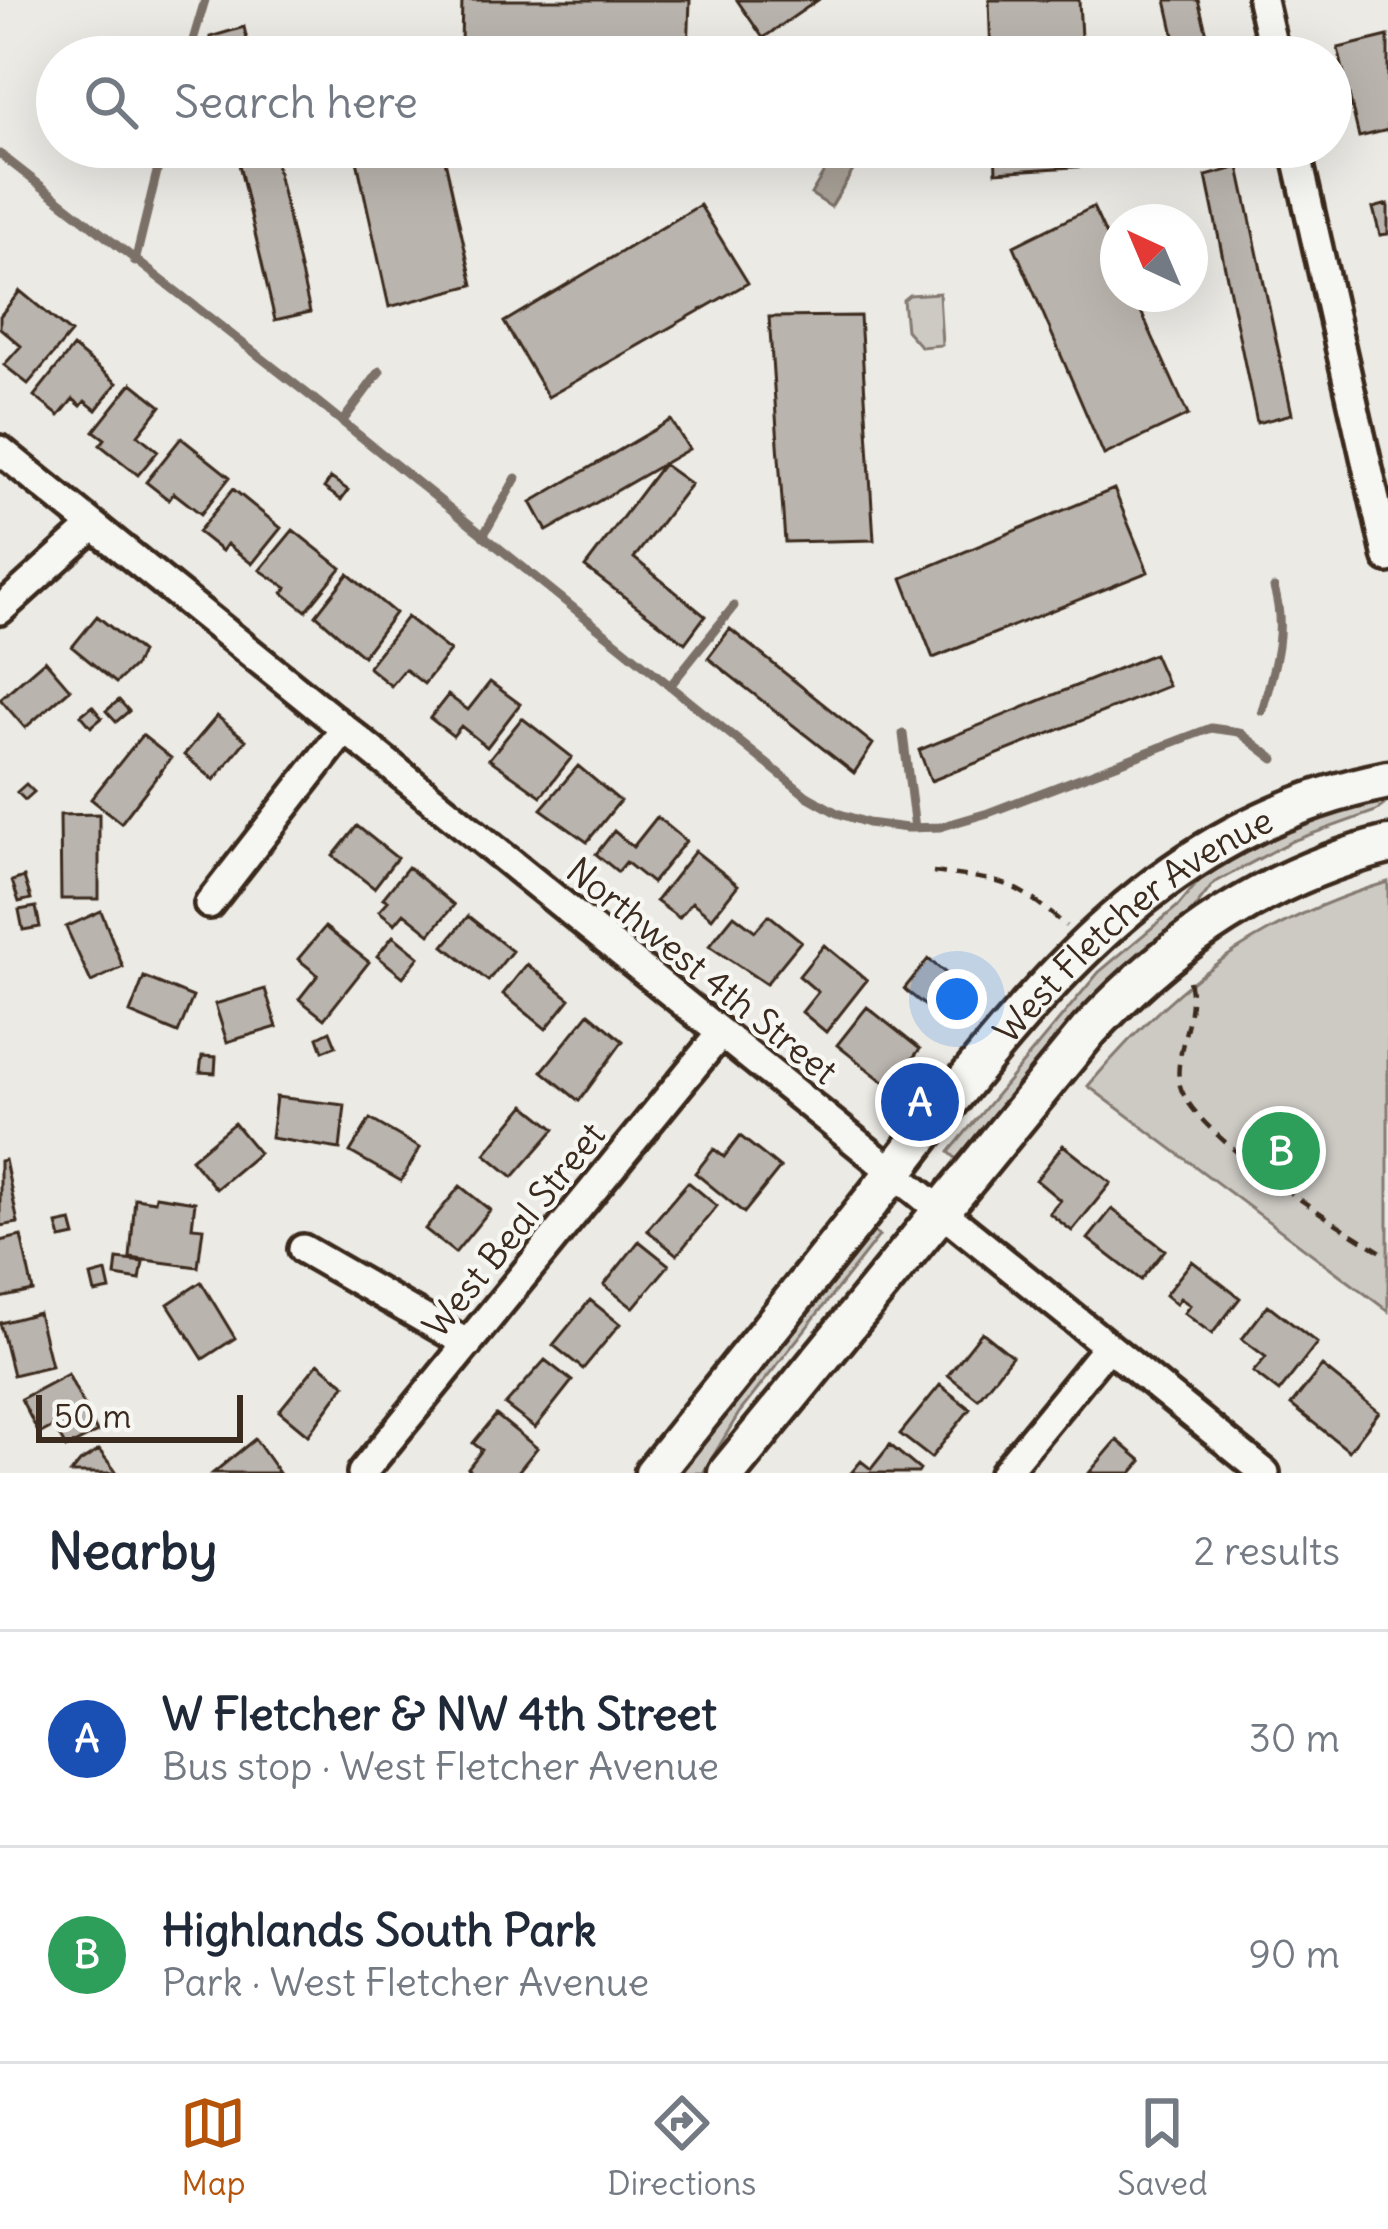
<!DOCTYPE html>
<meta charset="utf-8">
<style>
:root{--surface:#fff;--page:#f6f6f7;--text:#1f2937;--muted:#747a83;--line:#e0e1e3;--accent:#b45309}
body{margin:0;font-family:Delius,sans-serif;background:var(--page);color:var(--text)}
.compass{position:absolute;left:1100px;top:204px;width:108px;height:108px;border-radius:50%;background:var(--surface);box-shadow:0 12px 48px #0002;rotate:316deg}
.scale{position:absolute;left:36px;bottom:30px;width:207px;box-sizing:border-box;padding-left:12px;border:6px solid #3b2a1e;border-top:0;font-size:33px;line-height:42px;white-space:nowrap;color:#3b2a1e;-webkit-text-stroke:9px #f6f6f2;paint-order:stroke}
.you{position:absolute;left:957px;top:999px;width:42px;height:42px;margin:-30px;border:9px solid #fff;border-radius:50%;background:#1a73e8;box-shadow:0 0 0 18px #1a73e833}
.badge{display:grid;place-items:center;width:78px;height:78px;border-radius:50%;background:var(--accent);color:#fff;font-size:39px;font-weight:700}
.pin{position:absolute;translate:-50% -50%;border:6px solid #fff;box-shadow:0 3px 12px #0006}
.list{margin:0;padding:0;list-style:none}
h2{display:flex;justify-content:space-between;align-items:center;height:156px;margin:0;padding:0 48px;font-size:51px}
h2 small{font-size:39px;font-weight:400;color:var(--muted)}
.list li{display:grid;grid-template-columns:78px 1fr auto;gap:36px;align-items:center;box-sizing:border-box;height:216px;padding:0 48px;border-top:3px solid var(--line)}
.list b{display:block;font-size:45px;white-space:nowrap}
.list p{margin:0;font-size:39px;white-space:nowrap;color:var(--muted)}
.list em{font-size:39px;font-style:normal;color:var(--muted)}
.icon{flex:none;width:66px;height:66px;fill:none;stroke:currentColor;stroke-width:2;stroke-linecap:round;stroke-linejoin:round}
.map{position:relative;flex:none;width:1388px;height:1473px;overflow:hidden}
.search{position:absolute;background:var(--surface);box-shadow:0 12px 48px #0002;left:36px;right:36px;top:36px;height:132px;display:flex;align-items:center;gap:30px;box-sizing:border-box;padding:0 42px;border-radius:66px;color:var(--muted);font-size:45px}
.sheet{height:588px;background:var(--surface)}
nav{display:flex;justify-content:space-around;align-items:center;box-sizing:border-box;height:168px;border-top:3px solid var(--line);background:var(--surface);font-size:33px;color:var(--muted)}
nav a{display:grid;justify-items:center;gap:6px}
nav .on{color:var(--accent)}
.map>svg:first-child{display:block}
.green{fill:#cdcac4;stroke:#847a71;stroke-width:3}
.water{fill:#a8a198;stroke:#7c7167;stroke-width:3}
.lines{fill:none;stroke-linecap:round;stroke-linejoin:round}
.stream{stroke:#7c7167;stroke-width:9}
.building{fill:#bab4ae;stroke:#3b2a1e;stroke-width:3}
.minor-casing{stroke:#3b2a1e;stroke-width:36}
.major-casing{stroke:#3b2a1e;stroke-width:45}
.path{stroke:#3b2a1e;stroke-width:4.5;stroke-dasharray:12 9;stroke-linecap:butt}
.minor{stroke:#f6f6f2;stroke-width:27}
.major{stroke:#f6f6f2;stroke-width:36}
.labels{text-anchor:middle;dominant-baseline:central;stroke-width:9;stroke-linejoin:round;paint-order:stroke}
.street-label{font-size:36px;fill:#3b2a1e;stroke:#f6f6f2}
</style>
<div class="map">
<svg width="1388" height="1473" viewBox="0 0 1388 1473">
<rect width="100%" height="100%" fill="#ebeae5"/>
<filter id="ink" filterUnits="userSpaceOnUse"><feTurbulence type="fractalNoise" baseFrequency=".00833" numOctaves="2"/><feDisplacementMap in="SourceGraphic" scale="24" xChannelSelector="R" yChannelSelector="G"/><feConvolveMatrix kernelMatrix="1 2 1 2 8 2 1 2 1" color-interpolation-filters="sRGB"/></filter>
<g filter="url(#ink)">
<path class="green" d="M 939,293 L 942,345 L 921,347 L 906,330 L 903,300 L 909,295 Z
M 1382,797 L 1384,805 L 1376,811 L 1292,841 L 1214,883 L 1190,914 L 1119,973 L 1078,1015 L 959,1161 L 949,1152 L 1099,972 L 1178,906 L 1209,869 L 1304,823 Z
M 1388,882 L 1388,1311 L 1088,1086 C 1175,983 1257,921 1388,882 Z
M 868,1227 L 879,1236 L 739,1413 L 703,1473 L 673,1473 Z"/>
<path class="water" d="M 836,152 L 857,164 L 831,207 L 811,194 Z"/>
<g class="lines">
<path class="stream" d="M 188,57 L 205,0
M 0,154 L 314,399 L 807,796 L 837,813 L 868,823 L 907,828 L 940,827 L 988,813 L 1211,728 L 1239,732 L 1274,759
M 135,262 L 163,147
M 342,422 L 380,371
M 483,536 L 516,478
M 670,686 L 734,606
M 1262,711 C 1274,668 1287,632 1274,588
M 903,734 L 915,828"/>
</g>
<path class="building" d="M 462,0 L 690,0 L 688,53 L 461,44 Z
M 737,0 L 818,0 L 763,38 Z
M 989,0 L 1079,0 L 1082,57 L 991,57 Z
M 1166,0 L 1198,0 L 1213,57 L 1179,57 Z
M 244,27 L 251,57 L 214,57 L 210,37 Z
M 1388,36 L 1388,130 L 1359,137 L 1338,48 Z
M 235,147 L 272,147 L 310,312 L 275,320 Z
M 354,147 L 442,147 L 473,285 L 389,307 Z
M 882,147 L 921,147 L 912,163 L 894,152 L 891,158 L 880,151 Z
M 995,147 L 1087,147 L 1088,166 L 996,172 Z
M 1199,147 L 1235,147 L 1237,156 L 1203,163 Z
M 1239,167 L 1292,414 L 1257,423 L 1206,176 Z
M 1388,204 L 1388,234 L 1380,235 L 1373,208 Z
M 700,205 L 748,283 L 548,397 L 504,322 Z
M 1093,207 L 1118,261 L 1118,294 L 1133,294 L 1188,415 L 1104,455 L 1014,246 Z
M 20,291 L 71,333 L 28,384 L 4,365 L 21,346 L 0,328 L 0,316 Z
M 860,316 L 874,540 L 785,542 L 769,317 Z
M 73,347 L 117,383 L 96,410 L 85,401 L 81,406 L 73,399 L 59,416 L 34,396 Z
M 132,383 L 161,406 L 138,435 L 158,451 L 138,475 L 100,445 L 105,439 L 94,431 Z
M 671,420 L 689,449 L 547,531 L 531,502 Z
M 181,438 L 230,477 L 201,514 L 174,493 L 169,500 L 146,482 Z
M 663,464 L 691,484 L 634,558 L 705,616 L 685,643 L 585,567 Z
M 331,478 L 348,490 L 341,500 L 324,488 Z
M 233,489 L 281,528 L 252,564 L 227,544 L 222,551 L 198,532 Z
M 1114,489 L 1148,572 L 933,658 L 902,578 Z
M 293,530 L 341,568 L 306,611 L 283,593 L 287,588 L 260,570 Z
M 348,574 L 395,613 L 363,656 L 316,615 Z
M 97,616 L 141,652 L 135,665 L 116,683 L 72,647 Z
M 407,617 L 450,651 L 424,684 L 405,669 L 391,686 L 368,667 Z
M 730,629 L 873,744 L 854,773 L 708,658 Z
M 1154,654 L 1168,686 L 931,781 L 919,750 Z
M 45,660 L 70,689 L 25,728 L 0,699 Z
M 490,682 L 520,704 L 487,747 L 461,726 L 453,736 L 430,718 L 448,695 L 468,710 Z
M 119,700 L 129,711 L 116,722 L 106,711 Z
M 92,706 L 102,718 L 91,727 L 81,715 Z
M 217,716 L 246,740 L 214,780 L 184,755 Z
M 522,718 L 572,757 L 541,796 L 489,759 Z
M 142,735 L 171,758 L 121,823 L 91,799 Z
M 578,766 L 620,801 L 587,842 L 541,809 Z
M 26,784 L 34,792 L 25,800 L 17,792 Z
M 99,814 L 99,899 L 61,899 L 60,815 Z
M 657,817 L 686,841 L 652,883 L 626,862 L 618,872 L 596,854 L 614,831 L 633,847 Z
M 357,826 L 397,858 L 374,888 L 333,856 Z
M 695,851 L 738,885 L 712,918 L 692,902 L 679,918 L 656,901 Z
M 408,867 L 454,905 L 430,934 L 404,913 L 395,924 L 379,911 L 388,901 L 383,898 Z
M 24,877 L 31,899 L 19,902 L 12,881 Z
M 36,907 L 40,927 L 23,930 L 19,910 Z
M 101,911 L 123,967 L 91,982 L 66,927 Z
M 734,915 L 755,931 L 769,915 L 801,941 L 766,984 L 709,946 Z
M 468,916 L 512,951 L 488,981 L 444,946 Z
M 325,927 L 369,962 L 324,1019 L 299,999 L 318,975 L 298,959 Z
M 393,936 L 419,957 L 403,977 L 377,956 Z
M 824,945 L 867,980 L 826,1032 L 802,1012 L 818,992 L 799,976 Z
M 928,959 L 962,986 L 938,1016 L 904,989 Z
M 527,964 L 570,999 L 546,1029 L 503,994 Z
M 144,977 L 193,997 L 178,1033 L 130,1013 Z
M 265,989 L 277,1027 L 227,1042 L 215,1004 Z
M 867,1007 L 920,1049 L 890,1087 L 837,1045 Z
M 589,1013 L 623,1041 L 579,1101 L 542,1071 Z
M 330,1031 L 336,1046 L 323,1051 L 318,1037 Z
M 202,1056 L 216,1057 L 215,1073 L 200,1072 Z
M 276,1097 L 345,1105 L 340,1149 L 271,1138 Z
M 525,1105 L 555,1129 L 513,1177 L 485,1154 Z
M 370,1119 L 420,1148 L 401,1181 L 350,1152 Z
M 234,1123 L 259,1153 L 216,1189 L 191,1159 Z
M 740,1136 L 780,1168 L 744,1213 L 695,1173 L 714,1149 L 724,1157 Z
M 1063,1145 L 1111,1183 L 1072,1231 L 1049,1213 L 1060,1200 L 1036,1180 Z
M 5,1160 L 18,1223 L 0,1226 L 0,1161 Z
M 688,1182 L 717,1206 L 677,1255 L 647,1230 Z
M 460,1186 L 490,1210 L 455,1253 L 425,1229 Z
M 156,1196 L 195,1202 L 192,1227 L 203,1228 L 198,1267 L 130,1258 L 135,1198 L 155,1201 Z
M 1112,1209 L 1165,1250 L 1141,1280 L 1088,1239 Z
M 71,1221 L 75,1236 L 61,1239 L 57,1224 Z
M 21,1236 L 33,1291 L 0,1298 L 0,1241 Z
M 639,1241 L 669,1265 L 633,1308 L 604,1285 Z
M 117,1259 L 143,1262 L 140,1280 L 115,1276 Z
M 1192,1261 L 1240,1298 L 1212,1334 L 1184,1313 L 1190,1305 L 1180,1298 L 1176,1304 L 1165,1295 Z
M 106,1272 L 110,1290 L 95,1293 L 91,1276 Z
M 201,1282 L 235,1338 L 203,1359 L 168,1304 Z
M 590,1300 L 620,1324 L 583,1369 L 553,1345 Z
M 1268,1305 L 1317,1343 L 1279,1392 L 1253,1372 L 1266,1357 L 1242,1339 Z
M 38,1313 L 51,1366 L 13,1375 L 0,1323 Z
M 982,1332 L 1012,1356 L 978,1399 L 948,1375 Z
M 545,1360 L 572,1381 L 535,1428 L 505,1405 Z
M 318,1363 L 345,1385 L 308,1435 L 279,1411 Z
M 1322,1366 L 1379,1412 L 1349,1451 L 1291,1405 Z
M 68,1374 L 97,1432 L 66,1448 L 54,1426 L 39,1434 L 21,1399 Z
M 940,1385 L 970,1409 L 931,1458 L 900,1434 Z
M 496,1415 L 537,1448 L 517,1473 L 474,1473 L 468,1468 L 482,1450 L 473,1443 Z
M 255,1439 L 279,1473 L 213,1473 Z
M 1117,1440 L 1142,1461 L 1132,1473 L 1089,1473 Z
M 890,1445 L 920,1470 L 918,1473 L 851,1473 L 861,1461 L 871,1469 Z
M 99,1450 L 117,1473 L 71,1473 L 80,1462 Z"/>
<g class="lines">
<defs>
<path id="minor" d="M 1262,0 L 1275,57
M 1295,147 L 1388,558
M 0,450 L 1265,1473
M 0,610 L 93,526
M 209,904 L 345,729
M 303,1249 L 468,1344
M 362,1473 L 721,1033
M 1004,1473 L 1108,1346"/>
<g id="major">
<path id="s1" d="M 654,1473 C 728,1380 803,1288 876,1195 C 1018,1014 1147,828 1388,780"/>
<path d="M 727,1473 L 1089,1030 C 1173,940 1268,875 1388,845"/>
</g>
</defs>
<use href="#minor" class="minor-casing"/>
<use href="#major" class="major-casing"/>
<path class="path" d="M 933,872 C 1003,881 1011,878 1066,926
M 1189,981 C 1198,1015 1175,1048 1179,1081 C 1185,1131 1343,1229 1388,1256"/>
<use href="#minor" class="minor"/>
<use href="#major" class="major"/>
</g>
</g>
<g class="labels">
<g class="street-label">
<text stroke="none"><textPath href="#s1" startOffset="732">West Fletcher Avenue</textPath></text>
<text transform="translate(702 971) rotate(39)">Northwest 4th Street</text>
<text transform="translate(514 1230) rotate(-51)">West Beal Street</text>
</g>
</g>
</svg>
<svg class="compass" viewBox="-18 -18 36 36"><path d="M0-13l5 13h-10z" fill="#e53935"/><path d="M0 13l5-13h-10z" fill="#747a83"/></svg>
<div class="scale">50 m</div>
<div class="you"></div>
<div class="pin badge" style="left:920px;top:1102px;background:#1a4fb4">A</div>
<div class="pin badge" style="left:1281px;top:1151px;background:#2e9e5b">B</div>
<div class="search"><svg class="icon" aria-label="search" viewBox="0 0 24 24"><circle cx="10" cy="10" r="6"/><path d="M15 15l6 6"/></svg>Search here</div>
</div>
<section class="sheet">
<h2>Nearby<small>2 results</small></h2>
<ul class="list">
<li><span class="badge" style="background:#1a4fb4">A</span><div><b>W Fletcher &amp; NW 4th Street</b><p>Bus stop · West Fletcher Avenue</p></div><em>30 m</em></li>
<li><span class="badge" style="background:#2e9e5b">B</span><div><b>Highlands South Park</b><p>Park · West Fletcher Avenue</p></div><em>90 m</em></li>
</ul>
</section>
<nav>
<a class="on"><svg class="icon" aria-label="map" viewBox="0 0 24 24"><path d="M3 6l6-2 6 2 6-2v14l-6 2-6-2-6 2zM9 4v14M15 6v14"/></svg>Map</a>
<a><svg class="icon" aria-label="directions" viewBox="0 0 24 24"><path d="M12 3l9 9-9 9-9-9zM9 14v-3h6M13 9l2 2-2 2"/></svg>Directions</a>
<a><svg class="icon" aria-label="saved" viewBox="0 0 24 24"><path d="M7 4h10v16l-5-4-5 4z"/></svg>Saved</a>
</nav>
